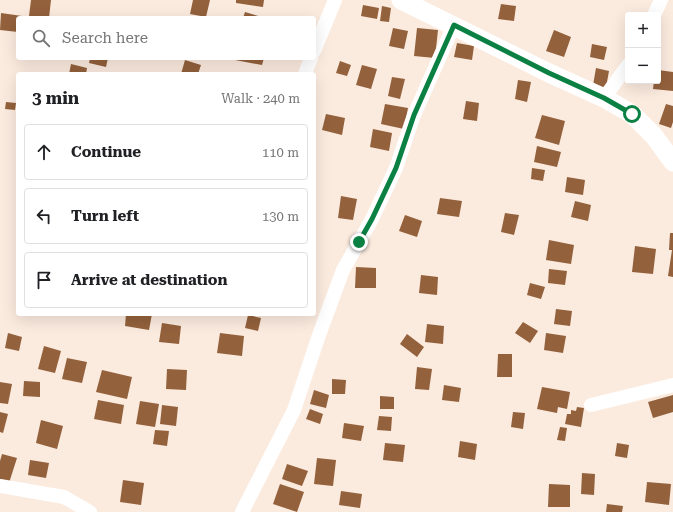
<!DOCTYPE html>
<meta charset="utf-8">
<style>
:root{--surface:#fff;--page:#f2f2f2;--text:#202124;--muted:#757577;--line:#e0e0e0}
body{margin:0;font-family:"Roboto Serif",serif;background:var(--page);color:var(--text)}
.controls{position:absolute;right:12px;top:12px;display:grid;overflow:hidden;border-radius:4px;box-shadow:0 4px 16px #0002}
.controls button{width:36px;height:36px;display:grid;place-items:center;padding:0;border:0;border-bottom:1px solid var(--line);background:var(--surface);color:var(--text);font:20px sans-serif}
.stop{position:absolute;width:12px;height:12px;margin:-9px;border:3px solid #0b8043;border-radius:50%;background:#fff}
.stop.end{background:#0b8043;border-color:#fff;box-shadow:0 1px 4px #0008}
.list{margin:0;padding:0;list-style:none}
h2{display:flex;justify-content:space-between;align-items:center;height:52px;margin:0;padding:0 16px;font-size:17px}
h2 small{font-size:13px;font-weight:400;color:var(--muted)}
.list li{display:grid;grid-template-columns:26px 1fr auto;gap:12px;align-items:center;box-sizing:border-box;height:56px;margin:0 8px 8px;padding:0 8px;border:1px solid var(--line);border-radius:4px}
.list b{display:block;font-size:15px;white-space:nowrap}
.list em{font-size:13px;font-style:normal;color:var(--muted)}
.icon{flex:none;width:22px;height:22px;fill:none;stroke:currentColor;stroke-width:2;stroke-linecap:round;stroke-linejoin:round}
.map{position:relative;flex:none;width:673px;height:512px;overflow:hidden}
.search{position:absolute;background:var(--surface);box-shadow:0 4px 16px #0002;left:16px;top:16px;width:300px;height:44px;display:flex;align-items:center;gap:10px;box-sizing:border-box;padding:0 14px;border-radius:4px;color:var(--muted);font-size:15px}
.panel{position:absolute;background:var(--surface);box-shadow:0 4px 16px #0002;left:16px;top:72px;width:300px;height:244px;border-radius:4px}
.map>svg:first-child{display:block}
.building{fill:#93613c}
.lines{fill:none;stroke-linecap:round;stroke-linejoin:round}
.street{stroke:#fff;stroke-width:14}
.secondary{stroke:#fff;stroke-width:19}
.route{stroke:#0b8043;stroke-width:5}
</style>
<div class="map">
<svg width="673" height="512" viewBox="0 0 673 512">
<rect width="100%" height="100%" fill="#fbeade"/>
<path class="building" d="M 31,0 L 51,0 L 49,18 L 29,16 Z
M 193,0 L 210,0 L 206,17 L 190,14 Z
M 236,0 L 264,0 L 263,7 L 236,3 Z
M 501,4 L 516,6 L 514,21 L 498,19 Z
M 363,5 L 379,8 L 377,19 L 361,16 Z
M 382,6 L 391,8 L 389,22 L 380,21 Z
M 245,12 L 265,18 L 243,18 Z
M 1,13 L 22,16 L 22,18 L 18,18 L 18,32 L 0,30 Z
M 393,28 L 408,31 L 404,49 L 389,46 Z
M 417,28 L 438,30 L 435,58 L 414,56 Z
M 554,30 L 571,37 L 564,57 L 546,51 Z
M 457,43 L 474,46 L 472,60 L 454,57 Z
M 592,44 L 607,47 L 604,60 L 590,57 Z
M 90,58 L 108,58 L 106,67 L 89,63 Z
M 236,58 L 264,58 L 262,65 L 235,60 Z
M 185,60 L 201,65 L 198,74 L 181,74 Z
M 340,61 L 351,65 L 347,76 L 336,73 Z
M 71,64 L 87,68 L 86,74 L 69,74 Z
M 362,65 L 377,69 L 371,89 L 356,85 Z
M 596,68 L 609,71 L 605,93 L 592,91 Z
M 658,70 L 673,72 L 673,91 L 653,89 L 654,81 L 658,81 Z
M 392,77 L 405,79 L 400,99 L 388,96 Z
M 518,80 L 531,82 L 527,102 L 515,99 Z
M 466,101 L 479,103 L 477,121 L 463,119 Z
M 6,102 L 16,103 L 15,110 L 5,109 Z
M 385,104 L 408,108 L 404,129 L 381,124 Z
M 666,104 L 673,106 L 673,122 L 671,128 L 659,124 Z
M 326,114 L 345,118 L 342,135 L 322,130 Z
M 542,115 L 565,121 L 559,145 L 535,138 Z
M 373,129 L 392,133 L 389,151 L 370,147 Z
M 537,146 L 561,152 L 557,167 L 534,162 Z
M 532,168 L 545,170 L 543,181 L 531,179 Z
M 567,177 L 585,180 L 583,195 L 565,192 Z
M 341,196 L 357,199 L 353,220 L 338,218 Z
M 440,198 L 462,201 L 459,217 L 437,214 Z
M 575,201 L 591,205 L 588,221 L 571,217 Z
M 505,213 L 519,215 L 514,235 L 501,232 Z
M 405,215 L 422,221 L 417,237 L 399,231 Z
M 670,233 L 673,233 L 673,277 L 668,276 L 672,250 L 669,250 Z
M 549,240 L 574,245 L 571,264 L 546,260 Z
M 635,246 L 656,249 L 653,274 L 632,272 Z
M 356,267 L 376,268 L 376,288 L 355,288 Z
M 549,269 L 567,271 L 565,285 L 548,283 Z
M 421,275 L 438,277 L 437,295 L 419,293 Z
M 530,283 L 545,287 L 541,299 L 527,295 Z
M 556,309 L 572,311 L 570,326 L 554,324 Z
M 126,314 L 152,314 L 149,330 L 125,326 Z
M 248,315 L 261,318 L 258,331 L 245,328 Z
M 523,322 L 538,331 L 530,343 L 515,333 Z
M 162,323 L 181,326 L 179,344 L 159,342 Z
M 427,324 L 444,326 L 443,344 L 425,342 Z
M 8,333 L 22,337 L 19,351 L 5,348 Z
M 220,333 L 244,336 L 242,356 L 217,353 Z
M 546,333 L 566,336 L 563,353 L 544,350 Z
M 407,334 L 424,347 L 417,357 L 400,344 Z
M 44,346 L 61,351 L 55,373 L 38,369 Z
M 498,354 L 512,354 L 512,377 L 497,377 Z
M 67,358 L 87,362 L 82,383 L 62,379 Z
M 417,367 L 432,369 L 429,390 L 415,389 Z
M 167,369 L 187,370 L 186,390 L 166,389 Z
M 102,370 L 132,377 L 127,399 L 96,392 Z
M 332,379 L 346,380 L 345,394 L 332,394 Z
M 24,381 L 40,382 L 40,397 L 23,396 Z
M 0,382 L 12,384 L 8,404 L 0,403 Z
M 444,385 L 461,388 L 459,402 L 442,400 Z
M 542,387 L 570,392 L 567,409 L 558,407 L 557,413 L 537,409 Z
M 314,390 L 329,395 L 326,408 L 310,404 Z
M 673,395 L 673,412 L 653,418 L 648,402 Z
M 380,396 L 394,397 L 394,409 L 380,409 Z
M 98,400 L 124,405 L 121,424 L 94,419 Z
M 140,401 L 159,404 L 155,427 L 136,424 Z
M 162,405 L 178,407 L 176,426 L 160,424 Z
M 577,407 L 584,408 L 581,427 L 565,424 L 567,414 L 571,414 L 571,410 L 576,411 Z
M 310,409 L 323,414 L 320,424 L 306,419 Z
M 0,412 L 8,414 L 3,433 L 0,432 Z
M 513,412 L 525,413 L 523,429 L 511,427 Z
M 379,416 L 392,417 L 391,431 L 377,430 Z
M 41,420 L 63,426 L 57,449 L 36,443 Z
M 344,423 L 364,426 L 361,441 L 342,438 Z
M 560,427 L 567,428 L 565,441 L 557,440 Z
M 155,430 L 169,431 L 167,446 L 153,444 Z
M 460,441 L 477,444 L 475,460 L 458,457 Z
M 385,443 L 405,445 L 403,462 L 383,460 Z
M 617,443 L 629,445 L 627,458 L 615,456 Z
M 2,454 L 17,458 L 9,483 L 0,481 L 0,461 Z
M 317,458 L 336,460 L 333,486 L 314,484 Z
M 30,460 L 49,463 L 46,478 L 28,475 Z
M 287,464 L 308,471 L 302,486 L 282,479 Z
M 582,473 L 595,474 L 594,495 L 581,494 Z
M 123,480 L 144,483 L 141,505 L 120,502 Z
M 647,482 L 671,484 L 669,505 L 645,502 Z
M 280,484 L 304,492 L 297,512 L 273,504 Z
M 549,484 L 570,485 L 570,507 L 548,507 Z
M 341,491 L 362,494 L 360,508 L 339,505 Z
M 607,504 L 623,506 L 622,512 L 606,512 Z"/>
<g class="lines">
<path class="street" d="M 654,15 L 661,0
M 314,51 L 335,0
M 305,74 L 311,58
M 604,98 L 628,65
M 591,405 L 673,385
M 0,486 L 64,497 L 90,512
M 242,512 L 294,410 L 319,335 L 343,270 L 372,219 L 396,168 L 414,115 L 454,25"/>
<path class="secondary" d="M 401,0 L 549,73 L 604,98 L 632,114 L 654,136 L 673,162"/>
</g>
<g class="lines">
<path class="route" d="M 359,242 L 372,219 L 396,168 L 414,115 L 454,25 L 549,73 L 604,98 L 632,114"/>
</g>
</svg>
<div class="controls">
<button>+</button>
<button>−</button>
</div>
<div class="stop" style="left:632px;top:114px"></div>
<div class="stop end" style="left:359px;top:242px"></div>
<div class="search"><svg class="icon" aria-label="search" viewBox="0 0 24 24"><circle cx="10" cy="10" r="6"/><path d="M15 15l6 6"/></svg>Search here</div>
<section class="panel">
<h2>3 min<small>Walk · 240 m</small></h2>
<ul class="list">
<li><svg class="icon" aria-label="ahead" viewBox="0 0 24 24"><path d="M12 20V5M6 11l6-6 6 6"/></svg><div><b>Continue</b></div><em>110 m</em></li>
<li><svg class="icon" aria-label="left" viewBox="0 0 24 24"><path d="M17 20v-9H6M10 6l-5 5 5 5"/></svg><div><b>Turn left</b></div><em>130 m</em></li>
<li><svg class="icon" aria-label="arrive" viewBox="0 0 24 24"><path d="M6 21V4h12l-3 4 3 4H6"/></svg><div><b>Arrive at destination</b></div></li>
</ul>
</section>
</div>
